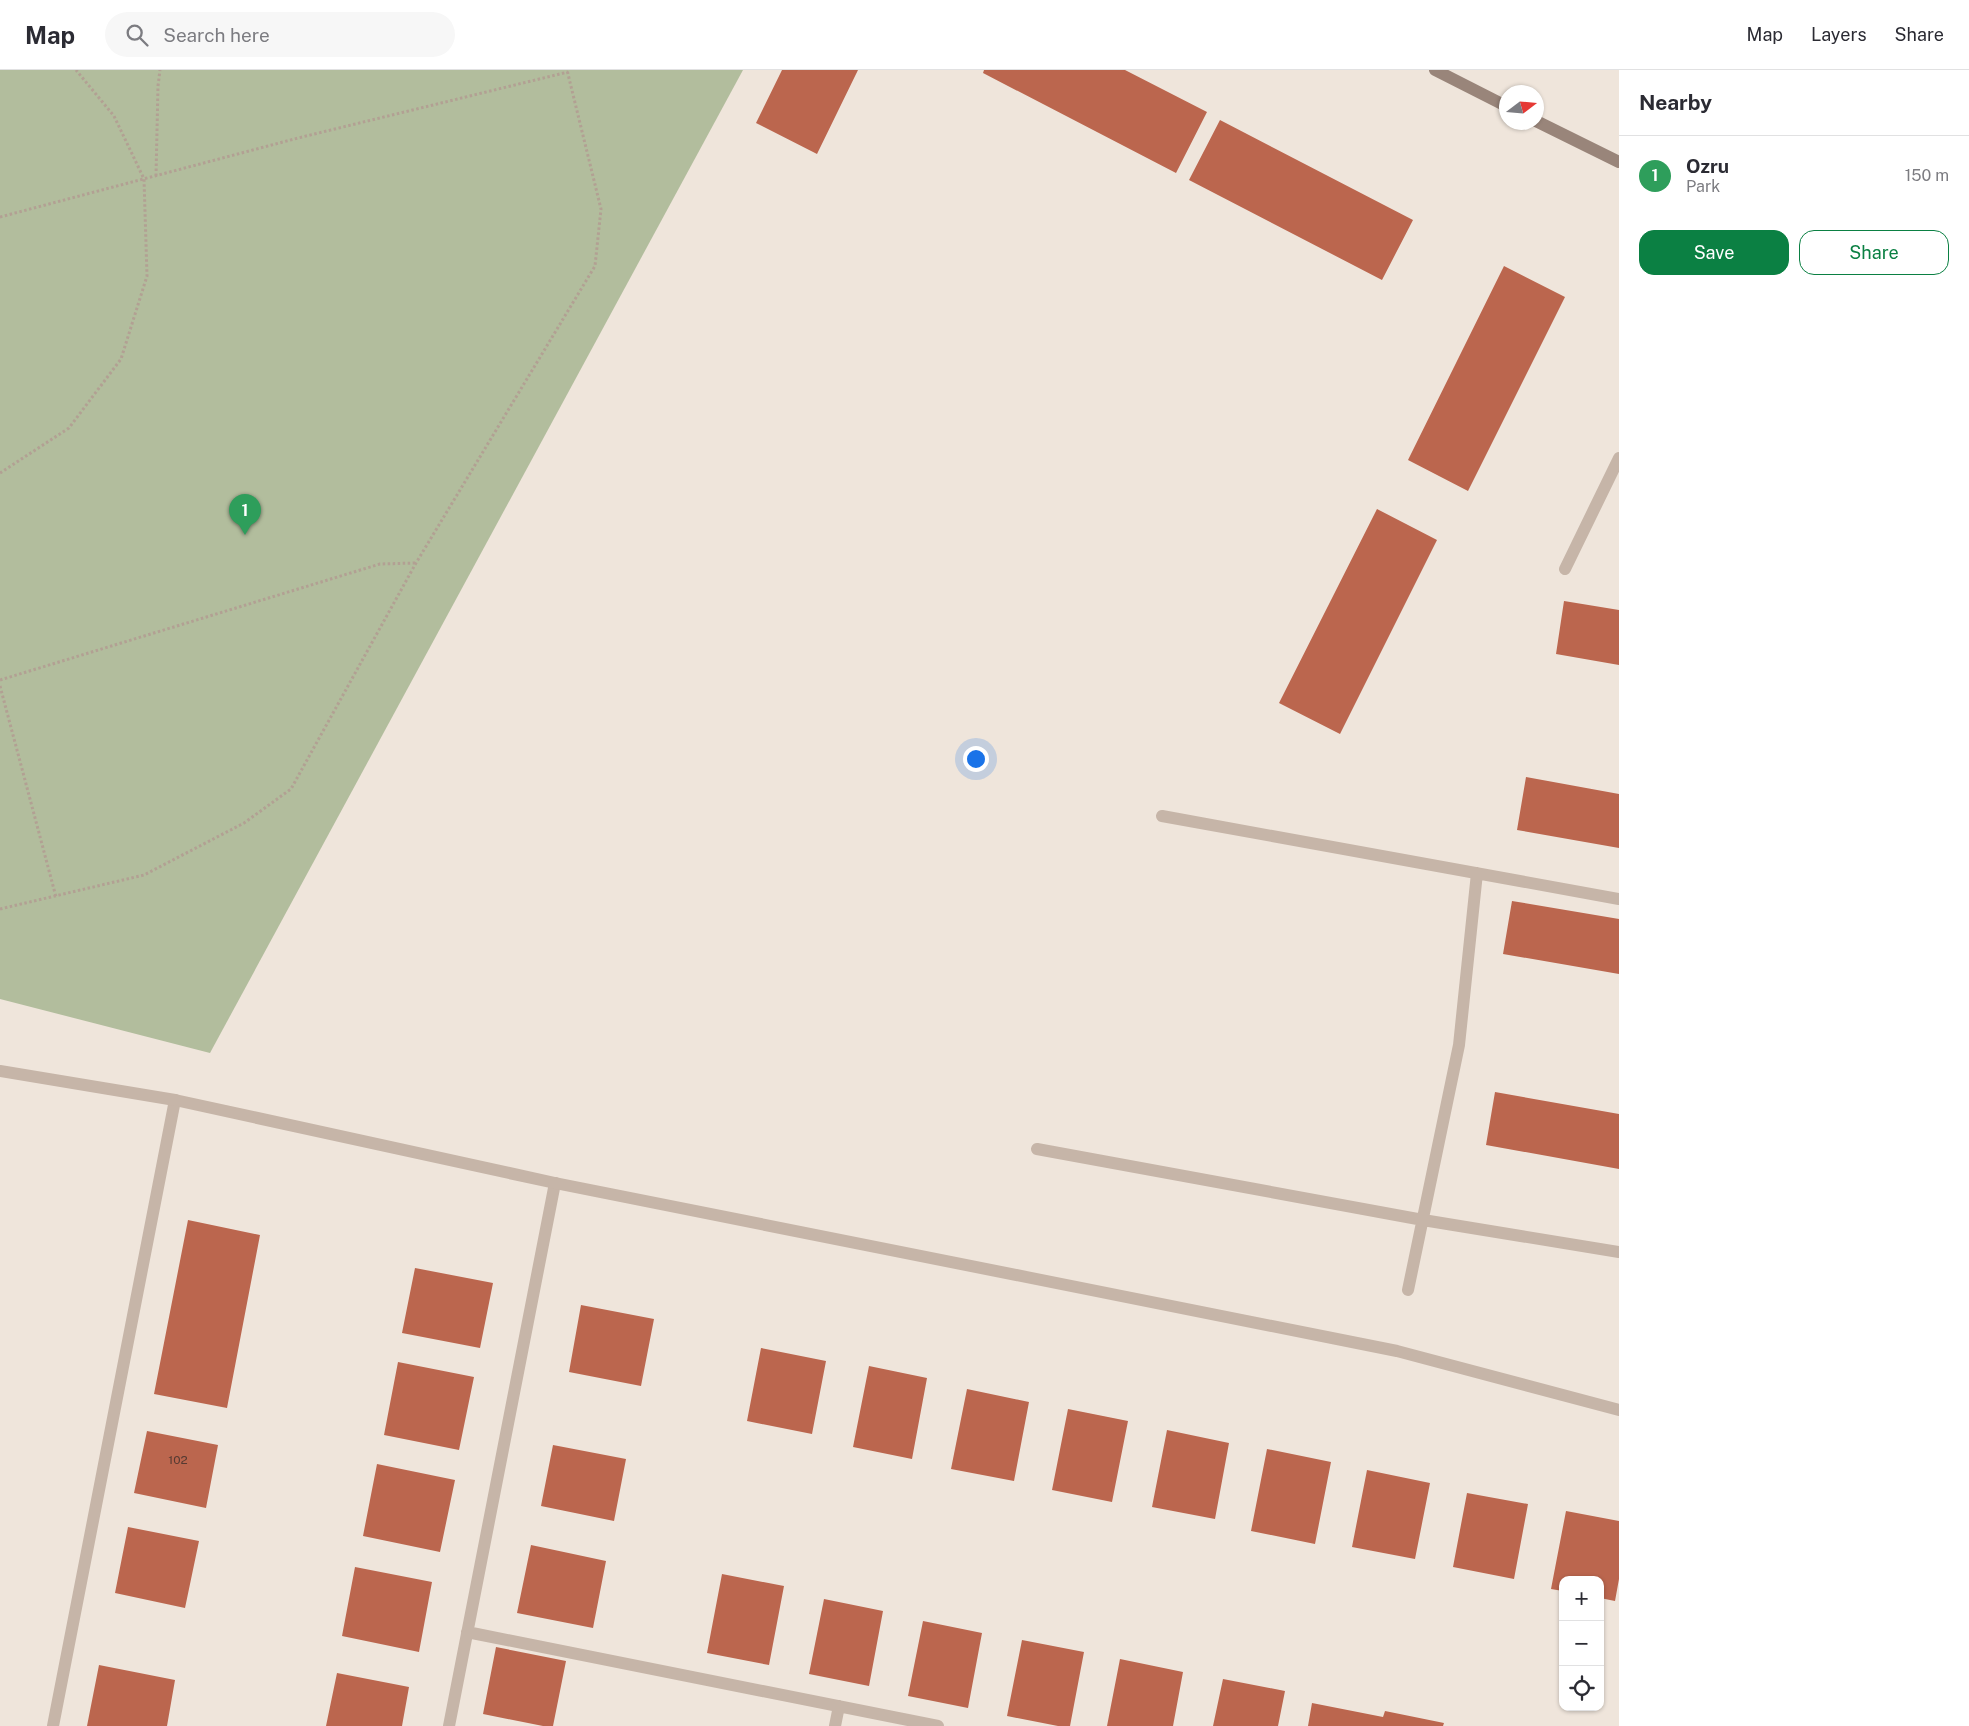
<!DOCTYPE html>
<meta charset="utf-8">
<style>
:root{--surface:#fff;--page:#f7f7f7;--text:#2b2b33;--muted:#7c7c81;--line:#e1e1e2;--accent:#0b8043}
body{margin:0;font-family:"Public Sans",sans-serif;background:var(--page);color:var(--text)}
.controls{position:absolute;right:15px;bottom:15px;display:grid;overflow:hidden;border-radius:10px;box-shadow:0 1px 4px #0004}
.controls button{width:45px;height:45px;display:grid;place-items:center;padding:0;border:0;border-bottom:1px solid var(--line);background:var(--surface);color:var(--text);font:25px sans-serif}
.compass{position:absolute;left:1499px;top:15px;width:45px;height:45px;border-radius:50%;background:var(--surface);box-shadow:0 1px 4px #0004;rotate:74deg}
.you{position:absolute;left:975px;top:688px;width:18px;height:18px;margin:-12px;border:4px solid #fff;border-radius:50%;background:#1a73e8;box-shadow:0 0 0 8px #1a73e833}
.badge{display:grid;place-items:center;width:32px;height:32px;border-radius:50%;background:var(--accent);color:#fff;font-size:16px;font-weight:700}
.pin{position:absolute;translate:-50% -41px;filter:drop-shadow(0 1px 2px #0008)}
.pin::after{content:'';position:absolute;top:26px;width:18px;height:15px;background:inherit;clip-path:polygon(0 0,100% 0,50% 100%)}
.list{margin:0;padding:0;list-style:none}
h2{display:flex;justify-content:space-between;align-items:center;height:65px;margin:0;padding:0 20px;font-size:21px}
h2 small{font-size:16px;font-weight:400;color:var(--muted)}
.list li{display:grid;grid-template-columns:32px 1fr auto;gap:15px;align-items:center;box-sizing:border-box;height:80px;padding:0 20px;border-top:1px solid var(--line)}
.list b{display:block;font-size:19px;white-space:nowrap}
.list p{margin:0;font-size:16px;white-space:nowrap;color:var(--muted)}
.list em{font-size:16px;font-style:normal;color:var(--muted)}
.actions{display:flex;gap:10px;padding:15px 20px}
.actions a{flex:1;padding:11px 0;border:1px solid var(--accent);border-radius:15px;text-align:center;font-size:18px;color:var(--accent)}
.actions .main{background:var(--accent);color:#fff}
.icon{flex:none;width:28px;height:28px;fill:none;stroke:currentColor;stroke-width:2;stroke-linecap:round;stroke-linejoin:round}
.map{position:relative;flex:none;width:1619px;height:1656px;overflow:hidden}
header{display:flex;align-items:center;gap:30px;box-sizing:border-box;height:70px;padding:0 25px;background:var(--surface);border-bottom:1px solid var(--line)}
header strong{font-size:24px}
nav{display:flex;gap:28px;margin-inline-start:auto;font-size:18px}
.search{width:350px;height:45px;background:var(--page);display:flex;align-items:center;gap:12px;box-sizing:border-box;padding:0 18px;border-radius:28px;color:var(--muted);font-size:19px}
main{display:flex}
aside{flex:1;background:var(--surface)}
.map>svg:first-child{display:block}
.green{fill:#b2bd9d}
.building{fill:#bb664e}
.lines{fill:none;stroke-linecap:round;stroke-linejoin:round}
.path{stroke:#b2a093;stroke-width:3;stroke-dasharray:2.5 2.5;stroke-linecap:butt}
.lane{stroke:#c6b5a8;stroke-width:12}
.street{stroke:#c6b5a8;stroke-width:12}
.secondary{stroke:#99857a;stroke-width:12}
.labels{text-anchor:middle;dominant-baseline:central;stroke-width:4;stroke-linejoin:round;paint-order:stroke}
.number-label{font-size:12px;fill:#563a32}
</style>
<header>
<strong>Map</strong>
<div class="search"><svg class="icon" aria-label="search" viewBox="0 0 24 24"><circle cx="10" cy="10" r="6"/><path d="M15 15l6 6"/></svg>Search here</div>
<nav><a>Map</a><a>Layers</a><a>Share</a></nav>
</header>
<main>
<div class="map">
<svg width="1619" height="1656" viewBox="0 0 1619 1656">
<rect width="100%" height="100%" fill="#efe5db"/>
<path class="green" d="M 0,0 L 743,0 L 210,983 L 0,929 Z"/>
<path class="building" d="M 782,0 L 858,0 L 817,84 L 756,53 Z
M 984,0 L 1125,0 L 1207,42 L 1176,103 L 983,3 Z
M 1220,50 L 1413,150 L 1382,210 L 1189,110 Z
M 1504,196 L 1565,227 L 1468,421 L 1408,390 Z
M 1377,439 L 1437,470 L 1340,664 L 1279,633 Z
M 1564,531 L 1619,540 L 1619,595 L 1556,584 Z
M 1526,707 L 1619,724 L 1619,778 L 1517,760 Z
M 1512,831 L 1619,849 L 1619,904 L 1503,884 Z
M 1495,1022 L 1619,1044 L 1619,1099 L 1486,1075 Z
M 188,1150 L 260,1165 L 227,1338 L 154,1324 Z
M 415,1198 L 493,1213 L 480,1278 L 402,1263 Z
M 581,1235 L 654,1249 L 641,1316 L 569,1302 Z
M 761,1278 L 826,1291 L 812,1364 L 747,1351 Z
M 398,1292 L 474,1307 L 459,1380 L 384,1365 Z
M 869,1296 L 927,1308 L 912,1389 L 853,1377 Z
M 967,1319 L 1029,1332 L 1014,1411 L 951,1399 Z
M 1068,1339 L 1128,1351 L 1112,1432 L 1052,1420 Z
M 1167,1360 L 1229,1373 L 1215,1449 L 1152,1437 Z
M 147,1361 L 218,1375 L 206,1438 L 134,1423 Z
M 553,1375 L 626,1389 L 614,1451 L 541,1436 Z
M 1267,1379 L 1331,1392 L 1315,1474 L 1251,1461 Z
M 377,1394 L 455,1410 L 440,1482 L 363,1466 Z
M 1367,1400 L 1430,1413 L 1415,1489 L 1352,1477 Z
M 1467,1423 L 1528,1434 L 1514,1509 L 1453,1497 Z
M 1566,1441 L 1619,1451 L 1619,1509 L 1615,1531 L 1600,1528 L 1600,1510 L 1563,1510 L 1563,1521 L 1551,1519 Z
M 128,1457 L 199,1471 L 185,1538 L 115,1523 Z
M 531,1475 L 606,1491 L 593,1558 L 517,1543 Z
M 355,1497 L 432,1512 L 419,1582 L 342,1566 Z
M 722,1504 L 784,1516 L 769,1595 L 707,1583 Z
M 824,1529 L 883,1541 L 869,1616 L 809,1604 Z
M 923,1551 L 982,1563 L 968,1638 L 908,1626 Z
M 1022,1570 L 1084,1582 L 1070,1656 L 1058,1656 L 1007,1646 Z
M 496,1577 L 566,1591 L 553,1656 L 543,1656 L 483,1644 Z
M 1120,1589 L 1183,1602 L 1173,1656 L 1107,1656 Z
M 99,1595 L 175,1610 L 167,1656 L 87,1656 Z
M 337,1603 L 409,1617 L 402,1656 L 326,1656 Z
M 1223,1609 L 1285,1621 L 1278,1656 L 1213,1656 Z
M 1312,1633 L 1383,1647 L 1385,1641 L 1444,1653 L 1443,1656 L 1308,1656 Z"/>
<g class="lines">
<path class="path" d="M 156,106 L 158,16 L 160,0
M 0,147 L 298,68 L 568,2
M 0,403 L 69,358 L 121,289 L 147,206 L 144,109 L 114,46 L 76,0
M 0,610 L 380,494 L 415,493
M 0,616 L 56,827
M 0,839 L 144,805 L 244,753 L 291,719 L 416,493 L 595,196 L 601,139 L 567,0"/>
<path class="lane" d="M 1162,746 L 1619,829
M 1037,1079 L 1423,1150 L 1619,1182
M 1408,1220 L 1459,975 L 1477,803
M 467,1562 L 938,1656
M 53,1656 L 175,1030
M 449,1656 L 555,1113
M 835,1656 L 839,1636"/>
<path class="street" d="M 1565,499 L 1619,388
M 0,1001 L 175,1030 L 555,1113 L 1397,1281 L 1619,1340"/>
<path class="secondary" d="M 1435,0 L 1506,36
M 1536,51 L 1619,92"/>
</g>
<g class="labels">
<g class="number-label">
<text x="178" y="1390">102</text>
</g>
</g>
</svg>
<div class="controls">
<button>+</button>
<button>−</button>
<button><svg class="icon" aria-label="locate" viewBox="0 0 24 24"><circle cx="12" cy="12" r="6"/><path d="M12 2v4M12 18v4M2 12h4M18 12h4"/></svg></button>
</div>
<svg class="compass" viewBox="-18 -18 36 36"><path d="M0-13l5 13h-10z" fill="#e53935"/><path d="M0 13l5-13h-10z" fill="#7c7c81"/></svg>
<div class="you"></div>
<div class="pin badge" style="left:245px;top:465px;background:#2e9e5b">1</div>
</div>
<aside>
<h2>Nearby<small></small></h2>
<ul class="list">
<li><span class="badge" style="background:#2e9e5b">1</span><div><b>Ozru</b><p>Park</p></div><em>150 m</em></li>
</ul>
<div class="actions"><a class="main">Save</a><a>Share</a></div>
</aside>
</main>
